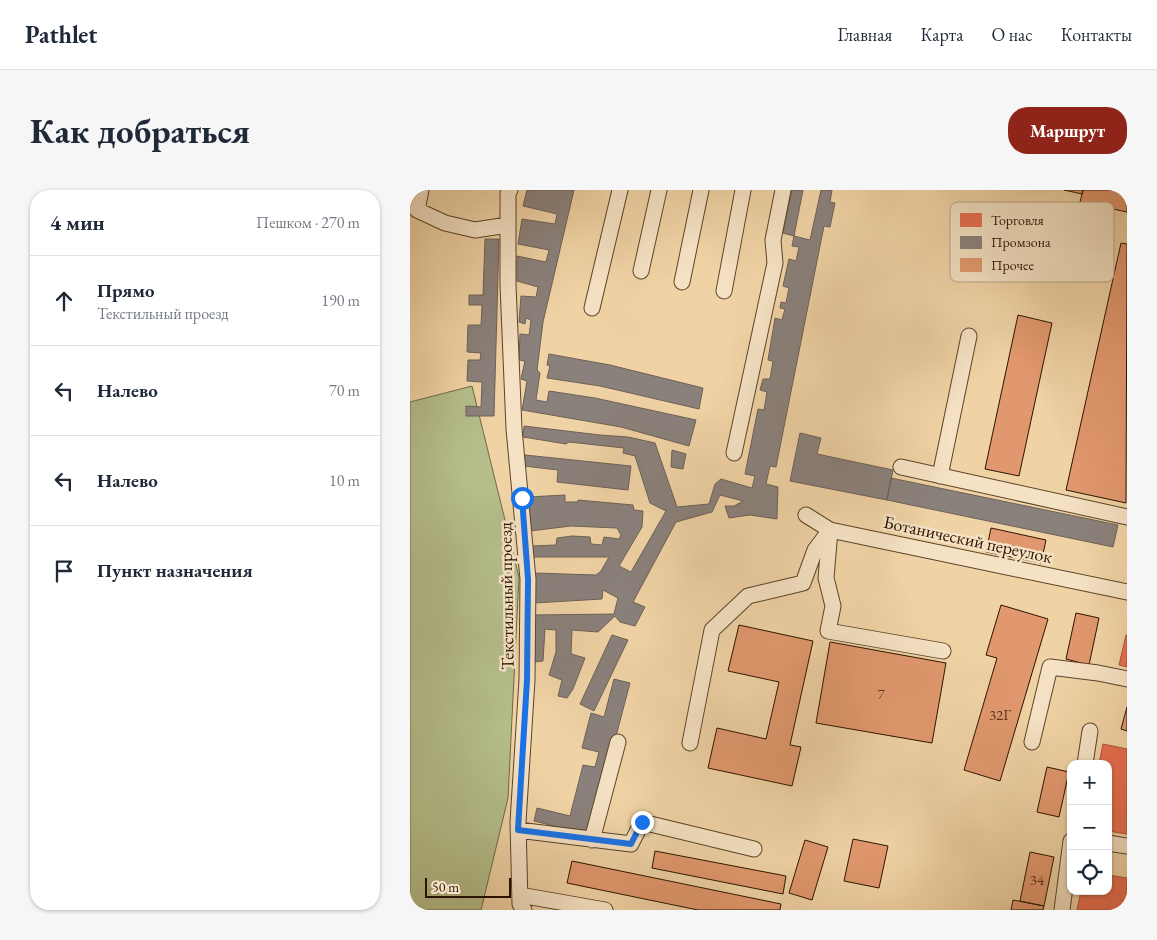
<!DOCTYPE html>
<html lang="ru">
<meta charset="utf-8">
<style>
:root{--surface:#fff;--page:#f6f6f7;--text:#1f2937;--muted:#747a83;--line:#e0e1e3;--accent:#8f2418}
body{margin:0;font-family:"EB Garamond",serif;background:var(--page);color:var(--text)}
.controls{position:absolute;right:15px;bottom:15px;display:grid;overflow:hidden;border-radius:10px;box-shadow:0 1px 4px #0004}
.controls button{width:45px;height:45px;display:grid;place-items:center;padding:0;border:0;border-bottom:1px solid var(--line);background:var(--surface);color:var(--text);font:25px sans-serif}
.scale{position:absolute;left:15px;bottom:12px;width:86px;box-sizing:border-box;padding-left:5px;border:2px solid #2b1300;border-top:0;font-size:14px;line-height:18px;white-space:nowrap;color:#2b1300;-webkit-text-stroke:4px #f5e2c4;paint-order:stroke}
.stop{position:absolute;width:15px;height:15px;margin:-11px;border:4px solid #1a73e8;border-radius:50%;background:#fff}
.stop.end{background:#1a73e8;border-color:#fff;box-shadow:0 1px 5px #0008}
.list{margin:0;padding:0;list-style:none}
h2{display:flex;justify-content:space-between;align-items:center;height:65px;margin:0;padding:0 20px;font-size:21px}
h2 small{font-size:16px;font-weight:400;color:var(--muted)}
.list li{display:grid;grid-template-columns:32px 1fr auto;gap:15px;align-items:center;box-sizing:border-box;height:90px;padding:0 20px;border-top:1px solid var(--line)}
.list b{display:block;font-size:19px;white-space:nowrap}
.list p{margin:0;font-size:16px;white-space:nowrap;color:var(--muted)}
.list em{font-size:16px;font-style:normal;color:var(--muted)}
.icon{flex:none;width:28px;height:28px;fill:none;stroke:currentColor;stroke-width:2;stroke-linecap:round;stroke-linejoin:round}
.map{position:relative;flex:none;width:717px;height:720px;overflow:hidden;border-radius:20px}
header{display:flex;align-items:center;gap:30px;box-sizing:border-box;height:70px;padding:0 25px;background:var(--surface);border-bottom:1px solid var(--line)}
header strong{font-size:24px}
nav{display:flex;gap:28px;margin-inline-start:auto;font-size:18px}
.intro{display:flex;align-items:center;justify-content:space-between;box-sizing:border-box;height:120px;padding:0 30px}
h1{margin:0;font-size:35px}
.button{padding:12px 22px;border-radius:20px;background:var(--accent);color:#fff;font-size:18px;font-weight:700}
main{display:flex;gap:30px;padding:0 30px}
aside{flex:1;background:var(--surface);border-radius:20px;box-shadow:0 1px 4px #0004}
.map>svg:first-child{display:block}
.green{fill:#b4be8b;stroke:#706846}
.shops{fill:#e76f51;stroke:#af5339}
.industry{fill:#8a817c;stroke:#6e6057}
.building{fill:#e2986e;stroke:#2b1300}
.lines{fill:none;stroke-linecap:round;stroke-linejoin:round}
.minor-casing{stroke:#5c4329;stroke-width:17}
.minor{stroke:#f5e2c4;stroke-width:15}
.route{stroke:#1a73e8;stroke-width:6}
.labels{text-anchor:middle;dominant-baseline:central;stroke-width:5;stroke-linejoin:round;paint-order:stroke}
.number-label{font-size:15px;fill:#59341c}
.street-label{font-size:18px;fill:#2b1300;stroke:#f5e2c4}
.key{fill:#f5e2c4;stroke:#b8a489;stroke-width:1}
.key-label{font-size:14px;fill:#2b1300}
</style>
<header>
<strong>Pathlet</strong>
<nav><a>Главная</a><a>Карта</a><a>О нас</a><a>Контакты</a></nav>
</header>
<div class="intro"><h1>Как добраться</h1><a class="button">Маршрут</a></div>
<main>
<aside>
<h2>4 мин<small>Пешком · 270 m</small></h2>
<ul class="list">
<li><svg class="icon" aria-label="ahead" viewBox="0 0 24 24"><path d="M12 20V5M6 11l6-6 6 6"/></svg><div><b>Прямо</b><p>Текстильный проезд</p></div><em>190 m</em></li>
<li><svg class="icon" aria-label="left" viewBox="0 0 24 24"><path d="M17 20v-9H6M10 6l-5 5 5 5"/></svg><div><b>Налево</b></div><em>70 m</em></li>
<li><svg class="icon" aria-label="left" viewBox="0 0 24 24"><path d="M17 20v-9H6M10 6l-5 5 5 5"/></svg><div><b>Налево</b></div><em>10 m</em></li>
<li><svg class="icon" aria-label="arrive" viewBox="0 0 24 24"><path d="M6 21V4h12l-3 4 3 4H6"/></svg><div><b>Пункт назначения</b></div></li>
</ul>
</aside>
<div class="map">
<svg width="717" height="720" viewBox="0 0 717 720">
<rect width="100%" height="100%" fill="#f0d3a5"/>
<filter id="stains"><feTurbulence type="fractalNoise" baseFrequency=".004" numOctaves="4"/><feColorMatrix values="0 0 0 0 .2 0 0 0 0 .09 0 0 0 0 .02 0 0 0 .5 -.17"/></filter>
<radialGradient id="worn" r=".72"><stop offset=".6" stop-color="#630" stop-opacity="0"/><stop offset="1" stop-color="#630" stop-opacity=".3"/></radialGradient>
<path class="green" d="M 62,196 L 109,387 L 98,608 L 71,720 L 0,720 L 0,212 Z"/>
<path class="shops" d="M 716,445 L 717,445 L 717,477 L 709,475 Z
M 693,554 L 717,559 L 717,644 L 698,641 L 698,574 L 689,574 Z
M 698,685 L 717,688 L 717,708 L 715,720 L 667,720 L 671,701 L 698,701 Z"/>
<path class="industry" d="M 117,0 L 164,0 L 133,132 L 127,180 L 130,183 L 126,210 L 137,212 L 139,201 L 185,208 L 286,230 L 279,256 L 211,237 L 112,220 L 117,191 L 111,189 L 115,171 L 109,170 L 110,144 L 119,145 L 121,130 L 116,128 L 115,134 L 109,132 L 111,106 L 126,107 L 128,97 L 107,91 L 107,66 L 136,72 L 139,60 L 108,54 L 112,29 L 145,34 L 147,24 L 113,16 Z
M 382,0 L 393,0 L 384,46 L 373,43 Z
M 411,0 L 422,0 L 420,12 L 425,13 L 420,37 L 414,36 L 366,277 L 360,276 L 356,294 L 368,297 L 367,329 L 340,325 L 319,328 L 315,316 L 324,316 L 333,311 L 310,305 L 302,322 L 266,332 L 223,412 L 235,417 L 225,436 L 210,432 L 205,426 L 188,442 L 162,440 L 161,464 L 175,468 L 163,499 L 157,508 L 148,506 L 152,490 L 139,485 L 146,462 L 146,440 L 135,439 L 133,471 L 122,472 L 123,425 L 204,424 L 208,408 L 193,400 L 192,409 L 124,413 L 124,383 L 186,385 L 191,381 L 199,367 L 122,367 L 122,356 L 146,355 L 147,348 L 162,346 L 180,347 L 181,354 L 192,355 L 194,347 L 209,349 L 211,345 L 207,338 L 161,336 L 120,341 L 118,307 L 155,305 L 155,312 L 168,312 L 168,310 L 223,315 L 224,320 L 233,321 L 232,337 L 209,376 L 221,382 L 256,321 L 240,313 L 225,266 L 213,263 L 214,258 L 159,252 L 156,254 L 113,247 L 114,236 L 190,245 L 218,247 L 245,253 L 267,317 L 299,314 L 305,294 L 311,289 L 342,298 L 345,286 L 335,284 L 348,219 L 354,220 L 357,202 L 350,200 L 353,189 L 360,189 L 363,171 L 358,170 L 365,128 L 372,130 L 375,119 L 370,118 L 371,112 L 376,113 L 379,98 L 373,96 L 379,69 L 386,71 L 389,57 L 382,56 L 384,46 L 400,50 Z
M 75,49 L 89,49 L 84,226 L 56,226 L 56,216 L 71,217 L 72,192 L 57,191 L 58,170 L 70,170 L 71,163 L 57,162 L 58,135 L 71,135 L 72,115 L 59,115 L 59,105 L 73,105 Z
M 139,164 L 200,175 L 293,198 L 289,219 L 190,196 L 137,188 L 140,176 L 137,175 Z
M 390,243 L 411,248 L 407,264 L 483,280 L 477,310 L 380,291 Z
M 262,260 L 276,264 L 273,279 L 261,277 Z
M 115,265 L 221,276 L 218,300 L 147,292 L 148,280 L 114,276 Z
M 481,288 L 708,335 L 703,357 L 477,310 Z
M 202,445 L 218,450 L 184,521 L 170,514 Z
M 204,489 L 220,493 L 180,645 L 124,631 L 127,618 L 160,626 L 173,575 L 185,577 L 189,562 L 172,558 L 181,523 L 194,527 Z"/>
<path class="building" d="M 654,0 L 673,0 L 672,4 Z
M 673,0 L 717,0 L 717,22 L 670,12 Z
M 711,53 L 717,54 L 716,313 L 656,300 Z
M 608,125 L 642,133 L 609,286 L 575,279 Z
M 581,338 L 636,350 L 631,373 L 576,362 Z
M 591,415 L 638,429 L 590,591 L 554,580 L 587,468 L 576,465 Z
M 666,423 L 689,428 L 679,475 L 656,469 Z
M 329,435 L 403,451 L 380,555 L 391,557 L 382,596 L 298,578 L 307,538 L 356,549 L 369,492 L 318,481 Z
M 420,452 L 536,473 L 522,553 L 406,533 Z
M 717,517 L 717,541 L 711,539 Z
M 637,577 L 659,582 L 649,627 L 627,622 Z
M 443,649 L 478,656 L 469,698 L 434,691 Z
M 395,650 L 418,657 L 402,710 L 379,703 Z
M 245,661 L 376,686 L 373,704 L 242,678 Z
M 620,662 L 644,667 L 634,716 L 610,711 Z
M 162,671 L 371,714 L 370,720 L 288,720 L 157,693 Z
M 603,710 L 634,716 L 633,720 L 601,720 Z"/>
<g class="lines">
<defs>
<path id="minor" d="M 11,0 L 7,20 L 35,33 L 65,40 L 98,35
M 100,0 L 98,3 L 98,95 L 104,239 L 118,389 L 117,490 L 108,632 L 110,714 L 114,720
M 231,81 L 249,0
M 272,92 L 291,0
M 314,101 L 333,0
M 182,118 L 210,0
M 324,263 L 365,73 L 363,50 L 373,0
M 491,277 L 717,327
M 530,286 L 559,146
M 396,325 L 420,340 L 717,402
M 420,340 L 416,388 L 423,416 L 418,441 L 533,461
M 622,552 L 640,477 L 688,483 L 717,489
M 280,553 L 302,440 L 338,406 L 393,393 L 405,360 L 420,340
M 675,574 L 680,541
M 108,640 L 221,654 L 232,632 L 344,659
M 182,650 L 208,552
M 698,653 L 717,656
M 110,705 L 195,720
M 652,720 L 661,651"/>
</defs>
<use href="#minor" class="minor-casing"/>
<use href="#minor" class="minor"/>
</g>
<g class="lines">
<path class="route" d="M 112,308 L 118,389 L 117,490 L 108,640 L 221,654 L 232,632"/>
</g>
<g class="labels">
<g class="number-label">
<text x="471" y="503">7</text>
<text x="590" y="524">32Г</text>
<text x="627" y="689">34</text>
</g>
<g class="street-label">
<text transform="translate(558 349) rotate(12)">Ботанический переулок</text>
<text transform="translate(96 406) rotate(-91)">Текстильный проезд</text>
</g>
</g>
<rect x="540" y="12" width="164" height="80" rx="8" class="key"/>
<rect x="550" y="23" width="22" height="14" fill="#e76f51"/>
<rect x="550" y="46" width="22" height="13" fill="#8a817c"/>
<rect x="550" y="68" width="22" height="14" fill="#e2986e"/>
<g class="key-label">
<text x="581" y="35">Торговля</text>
<text x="581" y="57">Промзона</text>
<text x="581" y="80">Прочее</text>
</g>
<rect width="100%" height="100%" filter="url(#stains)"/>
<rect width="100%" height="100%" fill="url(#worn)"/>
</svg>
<div class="controls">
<button>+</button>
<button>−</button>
<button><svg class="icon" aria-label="locate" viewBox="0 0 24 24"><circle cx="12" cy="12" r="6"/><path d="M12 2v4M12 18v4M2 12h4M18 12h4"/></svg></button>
</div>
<div class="scale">50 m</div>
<div class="stop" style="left:112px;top:308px"></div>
<div class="stop end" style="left:232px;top:632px"></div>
</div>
</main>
